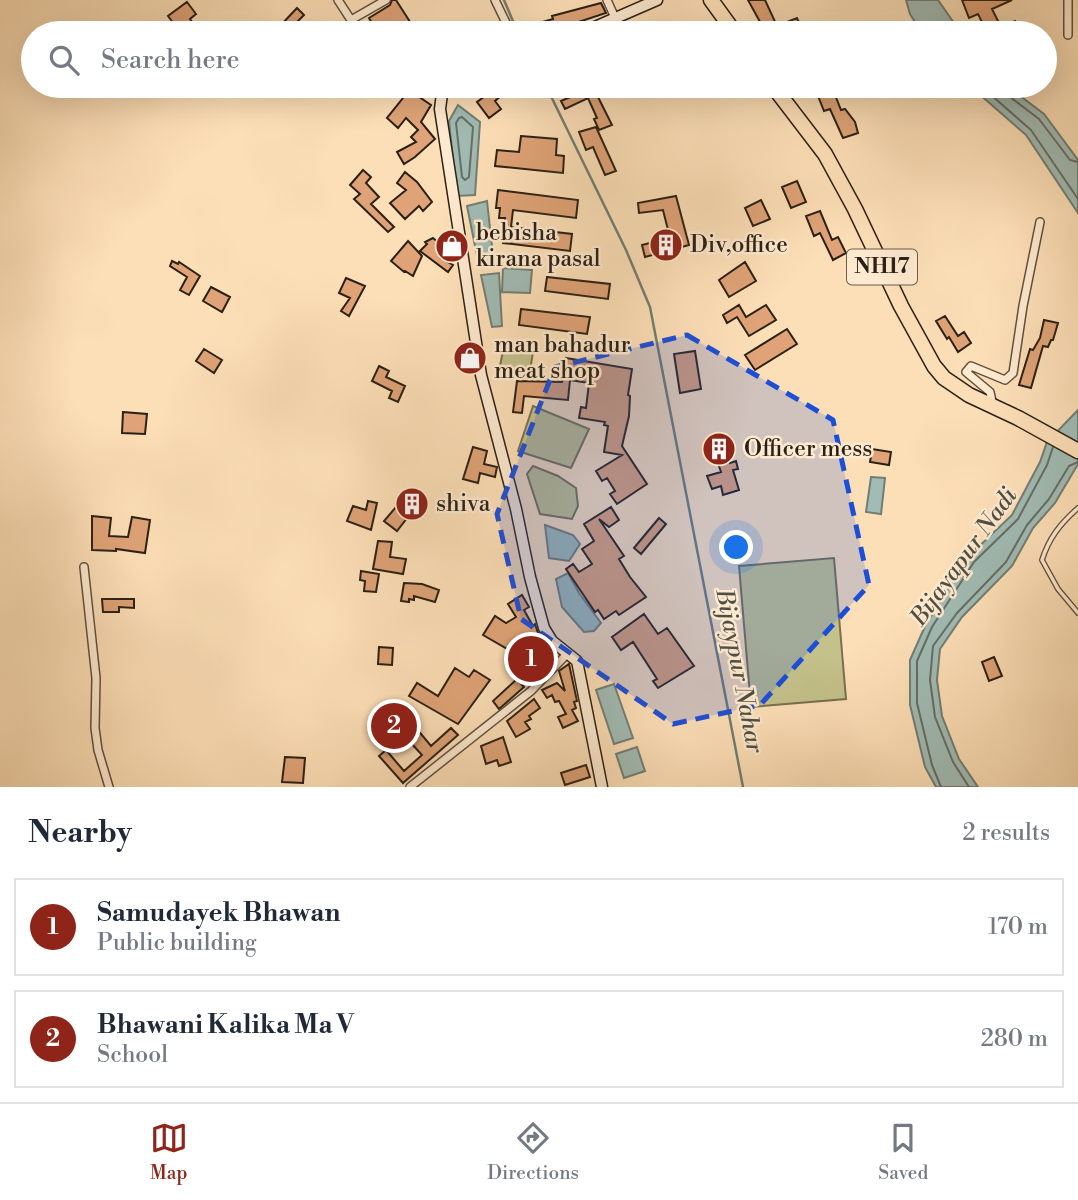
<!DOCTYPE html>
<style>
:root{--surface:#fff;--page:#f2f2f3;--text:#1f2937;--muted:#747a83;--line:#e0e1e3;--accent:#8f2418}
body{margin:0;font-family:"Libre Bodoni",serif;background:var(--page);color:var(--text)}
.you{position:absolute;left:737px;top:548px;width:24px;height:24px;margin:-18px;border:5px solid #fff;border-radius:50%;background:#1a73e8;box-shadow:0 0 0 10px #1a73e833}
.badge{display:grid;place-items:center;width:46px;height:46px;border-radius:50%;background:var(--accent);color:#fff;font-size:23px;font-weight:700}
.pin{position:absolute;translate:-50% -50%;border:4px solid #fff;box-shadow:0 2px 7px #0006}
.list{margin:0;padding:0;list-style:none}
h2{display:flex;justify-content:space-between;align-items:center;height:91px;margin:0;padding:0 28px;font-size:30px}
h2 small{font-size:23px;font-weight:400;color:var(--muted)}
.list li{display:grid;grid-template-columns:46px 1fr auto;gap:21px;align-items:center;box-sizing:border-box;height:98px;margin:0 14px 14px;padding:0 14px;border:2px solid var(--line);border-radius:0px}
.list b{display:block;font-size:26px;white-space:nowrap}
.list p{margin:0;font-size:23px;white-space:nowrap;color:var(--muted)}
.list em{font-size:23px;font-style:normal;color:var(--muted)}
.icon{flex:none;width:38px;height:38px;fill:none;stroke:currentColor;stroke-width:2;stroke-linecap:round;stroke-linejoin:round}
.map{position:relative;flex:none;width:1078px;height:787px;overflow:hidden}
.search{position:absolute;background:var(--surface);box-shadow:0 7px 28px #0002;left:21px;right:21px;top:21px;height:77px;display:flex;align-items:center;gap:18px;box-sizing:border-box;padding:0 24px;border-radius:38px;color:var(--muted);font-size:26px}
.sheet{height:315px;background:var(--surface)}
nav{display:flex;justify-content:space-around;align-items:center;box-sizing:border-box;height:98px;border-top:2px solid var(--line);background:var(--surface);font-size:19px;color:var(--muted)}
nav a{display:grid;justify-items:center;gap:4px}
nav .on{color:var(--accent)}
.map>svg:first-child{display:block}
.green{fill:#c4c18b;stroke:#787050;stroke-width:2}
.water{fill:#a1bcb5;stroke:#727e75;stroke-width:2}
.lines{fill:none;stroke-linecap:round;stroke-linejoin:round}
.shore{stroke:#666e65;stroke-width:2}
.stream{stroke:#727e75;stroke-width:2.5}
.building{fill:#dfa377;stroke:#2b2015;stroke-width:2}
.lane-casing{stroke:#60503e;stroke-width:6}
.street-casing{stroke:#60503e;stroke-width:10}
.secondary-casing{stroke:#2b2015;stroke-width:13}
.highway-casing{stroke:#2b2015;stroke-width:17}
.lane{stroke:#feead0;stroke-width:3.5}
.street{stroke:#feead0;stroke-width:7}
.secondary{stroke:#feead0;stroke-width:10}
.highway{stroke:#fddfb7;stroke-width:14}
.marked{fill:#1d4ed8;fill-opacity:0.2;stroke:#1d4ed8;stroke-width:5;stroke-dasharray:14 9;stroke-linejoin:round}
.labels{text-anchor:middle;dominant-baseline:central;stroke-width:5;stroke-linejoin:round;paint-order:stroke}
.shield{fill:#feead0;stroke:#6a5d4d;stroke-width:2}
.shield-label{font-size:21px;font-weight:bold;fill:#2b2015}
.poi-label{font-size:23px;fill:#2b2015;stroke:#feead0;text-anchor:start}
.water-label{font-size:24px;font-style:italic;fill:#4e4f45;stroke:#feead0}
</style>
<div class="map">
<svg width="1078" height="787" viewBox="0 0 1078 787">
<rect width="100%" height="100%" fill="#fddfb7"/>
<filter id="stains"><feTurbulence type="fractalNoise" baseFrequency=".00286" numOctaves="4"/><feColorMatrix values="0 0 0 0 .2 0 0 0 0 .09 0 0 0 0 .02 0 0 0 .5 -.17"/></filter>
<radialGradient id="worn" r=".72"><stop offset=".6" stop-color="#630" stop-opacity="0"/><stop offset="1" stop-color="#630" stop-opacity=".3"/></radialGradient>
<path class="green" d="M 504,346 L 533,352 L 529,377 L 499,371 Z
M 533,406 L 589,429 L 571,468 L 518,451 Z
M 533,466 L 558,476 L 576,488 L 578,506 L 572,519 L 540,514 L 527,474 Z
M 834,558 L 846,699 L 751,707 L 739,566 Z"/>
<path class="water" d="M 906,0 L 938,0 L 961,33 L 922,33 L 910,14 Z
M 970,86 L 1007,86 L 1044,114 L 1078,160 L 1078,213 L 1026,135 Z
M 458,105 L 480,122 L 475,195 L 457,196 L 449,121 Z
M 487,201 L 493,255 L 477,256 L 467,206 Z
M 503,268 L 532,270 L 530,293 L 502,292 Z
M 499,273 L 502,326 L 492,327 L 481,275 Z
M 1078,410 L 1078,464 L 1055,503 L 1033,528 L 1012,566 L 962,617 L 940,649 L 937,680 L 942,716 L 959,759 L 978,787 L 936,787 L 925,767 L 910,705 L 910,660 L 926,624 L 968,557 L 1012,515 L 1040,462 L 1047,442 Z
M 871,477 L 885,478 L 881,514 L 866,512 Z
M 545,525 L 573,535 L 580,544 L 569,561 L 549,558 Z
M 568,573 L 579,593 L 601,623 L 594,631 L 584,632 L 562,607 L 556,579 Z
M 614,684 L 633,738 L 614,744 L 596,690 Z
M 637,747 L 645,771 L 624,778 L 616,754 Z"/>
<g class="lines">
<path class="shore" d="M 981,86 L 1031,130 L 1078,199
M 1004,86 L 1006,94 L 1039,119 L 1070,160 L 1078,162
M 462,117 L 473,127 L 469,177 L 465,180 L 462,177 L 456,123 L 459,118 Z
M 941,787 L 932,765 L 917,703 L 917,661 L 932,627 L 974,562 L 1018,519 L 1047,465 L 1053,447
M 969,787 L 953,762 L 935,717 L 930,680 L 933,646 L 957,613 L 1006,562 L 1027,525 L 1049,499 L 1069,466 L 1078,462"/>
<path class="stream" d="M 504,0 L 518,33
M 546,86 L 626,250 L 650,307 L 743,787"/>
</g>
<path class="building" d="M 392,0 L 396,0 L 412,25 L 399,33 L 392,33 L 388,27 L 378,33 L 369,18 L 390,5 Z
M 748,0 L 765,0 L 777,26 L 797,18 L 803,31 L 759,33 L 765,31 Z
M 962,0 L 1012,0 L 992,9 L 1001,27 L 1015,21 L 1020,33 L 985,33 L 987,32 L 978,14 L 969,18 Z
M 187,2 L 196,14 L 190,19 L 200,33 L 184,33 L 180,26 L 177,28 L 168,16 Z
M 601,3 L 606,13 L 545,33 L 534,33 L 532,25 L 553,19 L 552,16 Z
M 297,8 L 304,15 L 286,33 L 268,33 L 278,25 L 280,26 Z
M 398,86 L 410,86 L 420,94 L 418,96 L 431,105 L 421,122 L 435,139 L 415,157 L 404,164 L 397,152 L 416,142 L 411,137 L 418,130 L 406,118 L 398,128 L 387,118 L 407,93 Z
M 499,86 L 513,86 L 495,101 L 501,109 L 489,118 L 477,102 Z
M 814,86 L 826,86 L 827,89 L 832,87 L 841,110 L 845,109 L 855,122 L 858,133 L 843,138 L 830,109 L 824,111 Z
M 593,87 L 612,125 L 599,130 L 594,119 L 597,118 L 588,98 L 565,109 L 561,101 Z
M 596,127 L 616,171 L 605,175 L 593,147 L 586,150 L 579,132 Z
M 521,136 L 557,139 L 556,155 L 564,156 L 563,173 L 495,166 L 497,150 L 519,152 Z
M 363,170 L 371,177 L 366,183 L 379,197 L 371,204 L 394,227 L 388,232 L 354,199 L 360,194 L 350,185 Z
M 405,172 L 417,182 L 432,202 L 423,211 L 419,206 L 405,219 L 390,203 L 406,190 L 397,183 Z
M 797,181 L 806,202 L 791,208 L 782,187 Z
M 498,190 L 578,200 L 576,218 L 513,210 L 511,227 L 572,234 L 570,251 L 503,243 L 505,218 L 499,218 L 500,208 L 496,208 Z
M 676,196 L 689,245 L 645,257 L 642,245 L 670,238 L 663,210 L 639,213 L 638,203 Z
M 761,200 L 770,219 L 753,226 L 745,208 Z
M 820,211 L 832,240 L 838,237 L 846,253 L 833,260 L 820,233 L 814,236 L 806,216 Z
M 433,238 L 452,254 L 441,258 L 453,265 L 448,272 L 420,251 L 427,244 L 425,242 Z
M 408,241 L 422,256 L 413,276 L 405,271 L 404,272 L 391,261 Z
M 172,261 L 178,264 L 179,262 L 200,276 L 189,295 L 180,290 L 187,277 L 170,266 Z
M 745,262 L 756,281 L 729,297 L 719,280 Z
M 547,277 L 610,284 L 608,299 L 545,291 Z
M 346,278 L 365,286 L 349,316 L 341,311 L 350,298 L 339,293 Z
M 211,287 L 230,297 L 222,312 L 203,301 Z
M 739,305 L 746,317 L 766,305 L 776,320 L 749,336 L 737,317 L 727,323 L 723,315 Z
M 521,309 L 590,317 L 587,334 L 519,325 Z
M 945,316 L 958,336 L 964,332 L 971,343 L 958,352 L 949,337 L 947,339 L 936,321 Z
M 1044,320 L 1058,323 L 1053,340 L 1051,340 L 1048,347 L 1043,346 L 1031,388 L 1019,385 L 1030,349 L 1033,350 L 1040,338 Z
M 787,329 L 797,344 L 755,370 L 745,355 Z
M 204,349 L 222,360 L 214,373 L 196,361 Z
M 695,351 L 701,389 L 680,393 L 674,354 Z
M 566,358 L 632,369 L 628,395 L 630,396 L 629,416 L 622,446 L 647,484 L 617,504 L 610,494 L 615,491 L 607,478 L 602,481 L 596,471 L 622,455 L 604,452 L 608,426 L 604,425 L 605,422 L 579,418 L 581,407 L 586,408 L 589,383 L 570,380 L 568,400 L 524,396 L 522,413 L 513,412 L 517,381 L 562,382 Z
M 379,366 L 389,371 L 386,377 L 405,386 L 398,402 L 389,398 L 392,391 L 372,381 Z
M 123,412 L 147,414 L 145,434 L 122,433 Z
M 720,433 L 730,463 L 736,461 L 738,469 L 733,470 L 739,490 L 723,495 L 721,486 L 712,489 L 707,476 L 721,472 L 709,437 Z
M 473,447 L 487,451 L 484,464 L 497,467 L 495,477 L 480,473 L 478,483 L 463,479 Z
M 872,449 L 891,452 L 889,465 L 870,462 Z
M 408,492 L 425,505 L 416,517 L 411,513 L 397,531 L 384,521 L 396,507 L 406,509 L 400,503 Z
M 368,501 L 377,503 L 371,530 L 347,521 L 353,506 L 366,510 Z
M 611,507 L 619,520 L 609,527 L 599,519 L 624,556 L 619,559 L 630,577 L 646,597 L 619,615 L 616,611 L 604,619 L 598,610 L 595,612 L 566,569 L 573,564 L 579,572 L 592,564 L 582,549 L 594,541 L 584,524 Z
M 92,516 L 111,518 L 109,536 L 128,537 L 132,517 L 150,520 L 145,553 L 116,549 L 116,551 L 92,550 Z
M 659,518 L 666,524 L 641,554 L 634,548 Z
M 378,541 L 392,542 L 390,557 L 406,559 L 403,574 L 373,569 Z
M 361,571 L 379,574 L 376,592 L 364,591 L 365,581 L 360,580 Z
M 404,583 L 422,584 L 439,590 L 435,602 L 414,596 L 414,600 L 409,599 L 409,602 L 401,601 Z
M 522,595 L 529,607 L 524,610 L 533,626 L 535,624 L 538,633 L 535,636 L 533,635 L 516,654 L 483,635 L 495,616 L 506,623 L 516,617 L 508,604 Z
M 102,599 L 134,599 L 134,608 L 119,607 L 119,612 L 103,612 Z
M 644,614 L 658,634 L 667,628 L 694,666 L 658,688 L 653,681 L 657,679 L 633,642 L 621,650 L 612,637 Z
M 379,647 L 393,648 L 392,665 L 378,664 Z
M 994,657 L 1002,676 L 989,681 L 982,662 Z
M 569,664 L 577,701 L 574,702 L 576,708 L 572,710 L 578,721 L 563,728 L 558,717 L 566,714 L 559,701 L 555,702 L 552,695 L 547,698 L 542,690 L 557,683 L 565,691 L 559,671 Z
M 455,668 L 469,677 L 474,670 L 490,680 L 458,724 L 409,696 L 417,683 L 438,696 Z
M 517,679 L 524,687 L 499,709 L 493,701 Z
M 534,699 L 540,708 L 529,716 L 531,719 L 525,722 L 530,729 L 516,737 L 507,721 Z
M 400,712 L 407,717 L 431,746 L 451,728 L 458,735 L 403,783 L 379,756 L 386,750 L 404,771 L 422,755 L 399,730 L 397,732 L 389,727 Z
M 503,737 L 511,762 L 499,766 L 497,760 L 486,764 L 481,746 Z
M 285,757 L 305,758 L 303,783 L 282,782 Z
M 586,765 L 590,777 L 565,785 L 561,773 Z"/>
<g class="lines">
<defs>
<path id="lane" d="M 1078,508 C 1060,524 1049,538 1042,560 L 1058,589 L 1078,613"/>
<path id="street" d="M 338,0 L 351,20 L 386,0
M 495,0 L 511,33
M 607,0 L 616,20
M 1068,0 L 1068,35
M 993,406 L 990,392 L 966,372 L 971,366 L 1005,380 L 1013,373 L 1023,306 L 1040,222
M 84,567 L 96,678 L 95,728 L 98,750 L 109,787
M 410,787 L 531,691 L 567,654"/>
<path id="secondary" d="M 581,33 L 657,0
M 443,86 L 440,109 L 481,375 L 516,509 L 530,577 L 544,628 L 552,641 L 577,661 L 602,787"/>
<path id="highway" d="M 711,0 L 735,33
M 773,86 L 825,154 L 855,209 L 901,306 L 934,366 L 944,378 L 969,395 L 1018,418 L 1078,451"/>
</defs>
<use href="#lane" class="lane-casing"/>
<use href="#street" class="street-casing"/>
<use href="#secondary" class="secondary-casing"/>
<use href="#highway" class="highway-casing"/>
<use href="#lane" class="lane"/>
<use href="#street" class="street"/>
<use href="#secondary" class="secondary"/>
<use href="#highway" class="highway"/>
</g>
<path class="marked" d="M 687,335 L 833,420 L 869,585 L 760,705 L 673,724 L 521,619 L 497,514 L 555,367 Z"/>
<defs>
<symbol id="building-disc" viewBox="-11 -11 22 22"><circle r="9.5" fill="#8f2418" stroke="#feead0"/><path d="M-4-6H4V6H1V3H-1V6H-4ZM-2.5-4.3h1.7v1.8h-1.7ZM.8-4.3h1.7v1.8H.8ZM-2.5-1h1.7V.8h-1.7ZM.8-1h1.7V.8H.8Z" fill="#fff"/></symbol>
<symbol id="shop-disc" viewBox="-11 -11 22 22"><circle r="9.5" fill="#8f2418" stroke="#feead0"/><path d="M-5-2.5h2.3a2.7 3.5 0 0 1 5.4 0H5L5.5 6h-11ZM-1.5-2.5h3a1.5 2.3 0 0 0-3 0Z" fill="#fff"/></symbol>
</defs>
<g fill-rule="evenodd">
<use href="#building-disc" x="647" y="226" width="38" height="38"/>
<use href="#shop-disc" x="433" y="227" width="38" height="38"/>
<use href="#shop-disc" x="451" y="339" width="38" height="38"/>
<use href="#building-disc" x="700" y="430" width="38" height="38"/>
<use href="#building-disc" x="393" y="485" width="38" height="38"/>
</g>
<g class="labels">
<rect class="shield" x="847" y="249.5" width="70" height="35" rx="5"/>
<g class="shield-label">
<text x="882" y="267">NH17</text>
</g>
<g class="poi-label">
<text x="476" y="233">bebisha<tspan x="476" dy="26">kirana pasal</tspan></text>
<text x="690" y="245">Div,office</text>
<text x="494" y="345">man bahadur<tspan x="494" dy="26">meat shop</tspan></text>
<text x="744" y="449">Officer mess</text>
<text x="436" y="504">shiva</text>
</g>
<g class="water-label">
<text transform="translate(964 557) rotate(-54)">Bijayapur Nadi</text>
<text transform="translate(739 671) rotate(79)">Bijaypur Nahar</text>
</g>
</g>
<rect width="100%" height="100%" filter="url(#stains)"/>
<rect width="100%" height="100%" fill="url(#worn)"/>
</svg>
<div class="you"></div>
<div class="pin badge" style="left:531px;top:659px">1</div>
<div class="pin badge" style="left:394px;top:726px">2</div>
<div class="search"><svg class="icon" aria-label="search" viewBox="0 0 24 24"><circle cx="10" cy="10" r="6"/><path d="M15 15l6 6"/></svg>Search here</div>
</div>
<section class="sheet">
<h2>Nearby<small>2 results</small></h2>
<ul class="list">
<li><span class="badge">1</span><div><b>Samudayek Bhawan</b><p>Public building</p></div><em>170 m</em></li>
<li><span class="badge">2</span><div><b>Bhawani Kalika Ma V</b><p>School</p></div><em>280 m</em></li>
</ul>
</section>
<nav>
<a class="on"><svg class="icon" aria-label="map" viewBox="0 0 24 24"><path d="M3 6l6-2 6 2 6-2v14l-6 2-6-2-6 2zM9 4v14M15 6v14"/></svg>Map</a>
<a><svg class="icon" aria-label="directions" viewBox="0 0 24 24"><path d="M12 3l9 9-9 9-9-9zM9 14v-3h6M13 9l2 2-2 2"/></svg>Directions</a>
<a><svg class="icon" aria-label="saved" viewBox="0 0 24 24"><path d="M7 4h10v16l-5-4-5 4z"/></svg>Saved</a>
</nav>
